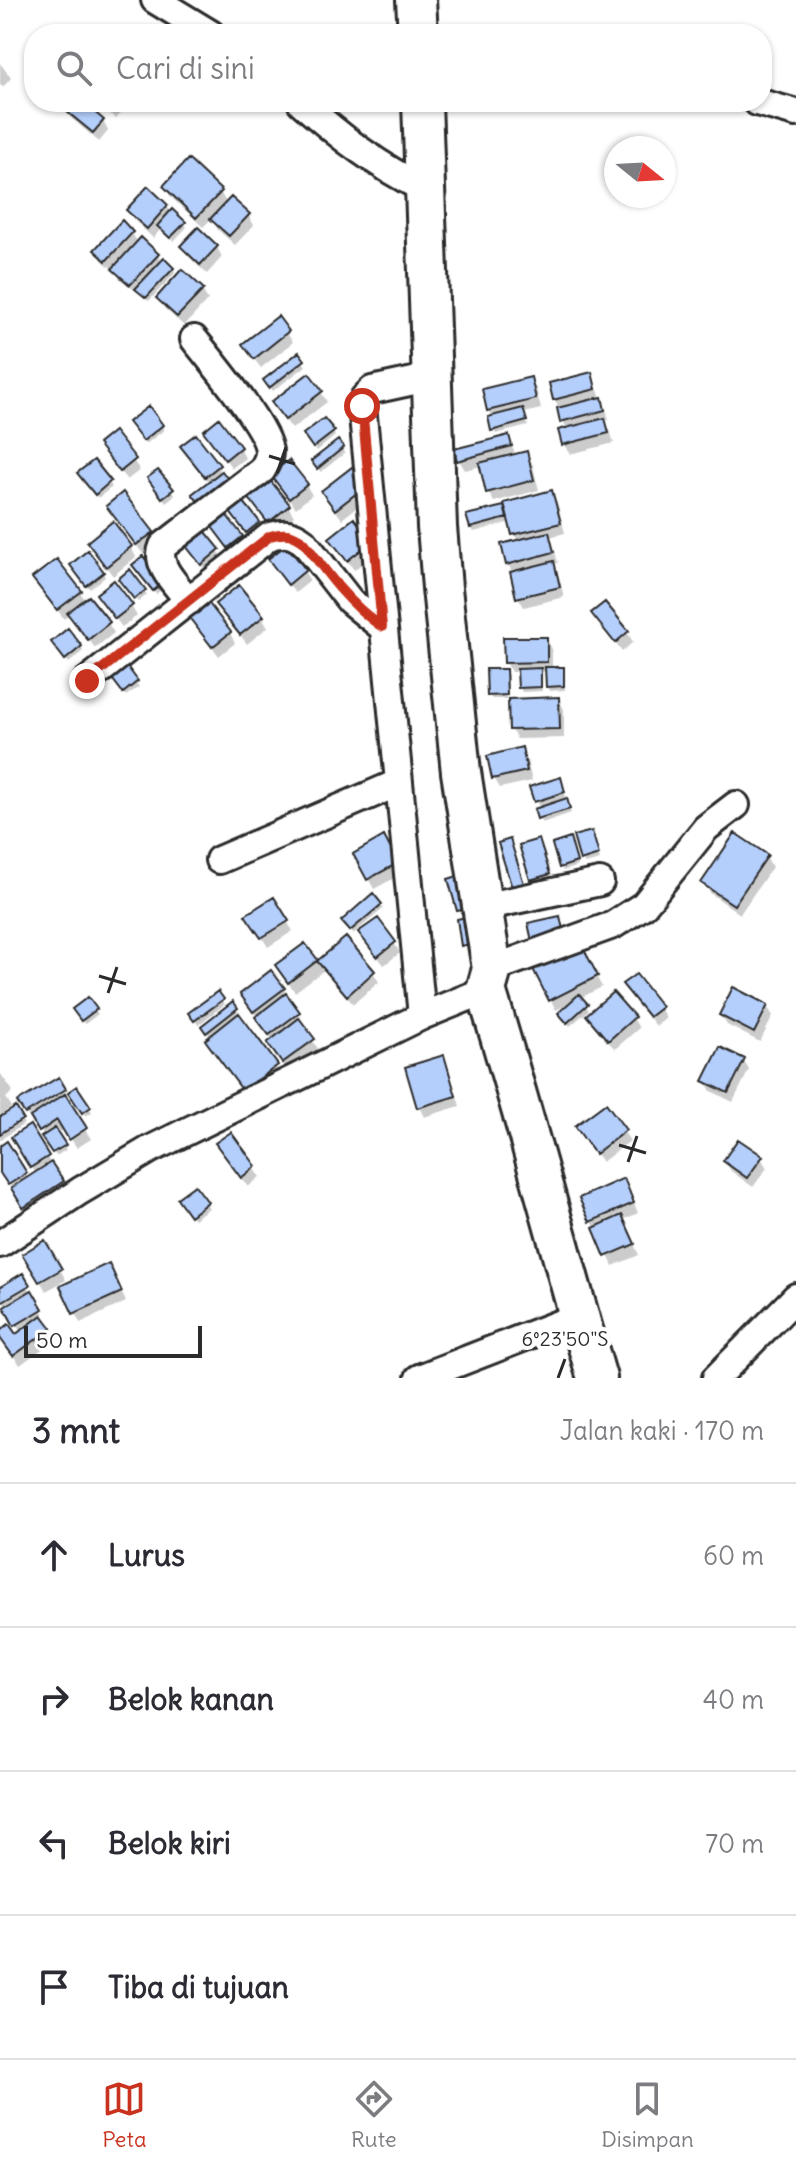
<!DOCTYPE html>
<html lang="id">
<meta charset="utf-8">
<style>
:root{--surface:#fff;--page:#f7f7f7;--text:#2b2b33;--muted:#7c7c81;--line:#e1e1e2;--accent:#c8321e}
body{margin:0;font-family:Delius,sans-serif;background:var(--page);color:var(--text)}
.compass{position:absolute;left:604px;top:136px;width:72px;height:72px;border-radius:50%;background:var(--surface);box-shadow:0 2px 6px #0004;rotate:108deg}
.scale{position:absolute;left:24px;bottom:20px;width:178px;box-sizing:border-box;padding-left:8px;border:4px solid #2b2b2b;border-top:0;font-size:22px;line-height:28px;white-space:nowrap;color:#2b2b2b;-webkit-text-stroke:6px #fff;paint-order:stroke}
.stop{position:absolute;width:24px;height:24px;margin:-18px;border:6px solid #c8321e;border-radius:50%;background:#fff}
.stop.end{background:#c8321e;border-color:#fff;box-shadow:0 2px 8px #0008}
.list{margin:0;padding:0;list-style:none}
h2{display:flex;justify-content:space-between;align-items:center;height:104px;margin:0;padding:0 32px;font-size:34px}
h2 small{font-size:26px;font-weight:400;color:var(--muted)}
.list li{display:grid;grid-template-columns:52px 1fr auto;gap:24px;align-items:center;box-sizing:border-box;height:144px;padding:0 32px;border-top:2px solid var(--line)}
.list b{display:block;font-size:30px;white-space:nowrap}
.list em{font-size:26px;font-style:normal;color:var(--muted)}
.icon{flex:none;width:44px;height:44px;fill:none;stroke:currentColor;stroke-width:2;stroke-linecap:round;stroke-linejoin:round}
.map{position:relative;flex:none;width:796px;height:1378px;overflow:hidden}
.search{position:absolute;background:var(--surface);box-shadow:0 2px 6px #0004;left:24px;right:24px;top:24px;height:88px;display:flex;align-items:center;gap:20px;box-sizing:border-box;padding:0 28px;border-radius:32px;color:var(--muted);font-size:30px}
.sheet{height:680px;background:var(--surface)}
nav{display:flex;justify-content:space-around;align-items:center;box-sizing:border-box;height:112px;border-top:2px solid var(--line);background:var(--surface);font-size:22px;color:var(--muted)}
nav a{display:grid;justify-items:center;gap:4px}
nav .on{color:var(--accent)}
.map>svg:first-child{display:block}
.shadow{fill:#0003}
.building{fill:#b5cffd;stroke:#2b2b2b;stroke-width:2}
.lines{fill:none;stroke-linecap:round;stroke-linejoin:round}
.street-casing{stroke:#2b2b2b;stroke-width:32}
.secondary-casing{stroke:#2b2b2b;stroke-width:44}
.street{stroke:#fff;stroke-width:26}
.secondary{stroke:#fff;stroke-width:38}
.route{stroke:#c8321e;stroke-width:10}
.ticks{fill:none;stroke:#2b2b2b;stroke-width:3}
.ticks-label{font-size:20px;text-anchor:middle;fill:#2b2b2b;stroke:#fff;stroke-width:8;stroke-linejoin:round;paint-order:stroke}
</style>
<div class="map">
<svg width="796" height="1378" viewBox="0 0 796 1378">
<rect width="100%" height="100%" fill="#fff"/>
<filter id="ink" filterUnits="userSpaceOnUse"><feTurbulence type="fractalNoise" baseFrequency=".0125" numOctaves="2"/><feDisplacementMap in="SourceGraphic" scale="16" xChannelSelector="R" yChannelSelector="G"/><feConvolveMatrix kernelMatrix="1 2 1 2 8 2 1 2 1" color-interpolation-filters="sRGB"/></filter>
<g filter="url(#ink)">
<path class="shadow" d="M 0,63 L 11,78 L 3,87 L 0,85 Z
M 66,102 L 80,102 L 103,121 L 108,131 L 99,142 L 69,116 L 63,106 Z
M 97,102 L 131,102 L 116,119 Z
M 165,187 L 220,192 L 227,204 L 248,215 L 254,225 L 235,245 L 218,230 L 212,218 L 203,227 L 171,197 Z
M 148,189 L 167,206 L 171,214 L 184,223 L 187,227 L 174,241 L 161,229 L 153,238 L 134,220 L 128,210 Z
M 132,233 L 138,243 L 158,255 L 162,263 L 173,269 L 175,273 L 149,301 L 120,279 L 114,268 L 113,270 L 102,260 L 97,250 Z
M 182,246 L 217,247 L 222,257 L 207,274 L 188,256 Z
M 202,290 L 208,300 L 184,326 L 164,308 L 159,298 Z
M 277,319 L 293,342 L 261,368 L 250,354 Z
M 298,355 L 306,366 L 273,391 L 268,385 Z
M 591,374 L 606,409 L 609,420 L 605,421 L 610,430 L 614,443 L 570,454 L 564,445 L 567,430 L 555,399 Z
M 530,379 L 536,389 L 541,409 L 524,413 L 528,426 L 496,434 L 493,430 L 493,418 L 489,411 L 484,391 Z
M 321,392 L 327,402 L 292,429 L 280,413 Z
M 162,426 L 164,430 L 146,444 L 133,427 Z
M 333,432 L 335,436 L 317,451 L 308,439 Z
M 113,434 L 140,470 L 127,480 L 107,454 Z
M 196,437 L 218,467 L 224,477 L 209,483 L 189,457 L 183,447 Z
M 508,437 L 516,456 L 526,453 L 532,463 L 539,490 L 494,502 L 488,492 L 481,466 L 465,470 L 459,460 Z
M 211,441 L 240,448 L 245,458 L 232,468 Z
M 338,443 L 345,453 L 321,472 L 316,466 Z
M 352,469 L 371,496 L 342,519 L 329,502 Z
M 158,473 L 175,495 L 166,502 L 152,483 Z
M 82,477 L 109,482 L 112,487 L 98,498 Z
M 278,485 L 306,485 L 312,495 L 296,508 Z
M 551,492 L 557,502 L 565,533 L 549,537 L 553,544 L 558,563 L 553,564 L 558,573 L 564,597 L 524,607 L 518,597 L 513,574 L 508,564 L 518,542 L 511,522 L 474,532 L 471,527 L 503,508 L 508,516 Z
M 250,498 L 288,506 L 294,516 L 275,532 Z
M 231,511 L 258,523 L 260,528 L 250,536 Z
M 114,516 L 152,533 L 158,543 L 143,554 Z
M 214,528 L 241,537 L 243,542 L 232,551 Z
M 180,536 L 218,551 L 224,560 L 208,573 Z
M 332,538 L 376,552 L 354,570 Z
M 131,547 L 136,557 L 113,576 L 95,552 Z
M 277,569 L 304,571 L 310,581 L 295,593 Z
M 75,570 L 103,573 L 105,577 L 90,589 Z
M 137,570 L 165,587 L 156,594 Z
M 123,584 L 144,591 L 147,595 L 138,602 Z
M 41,588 L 80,592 L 86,601 L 108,623 L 114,633 L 95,648 L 70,614 L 64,619 Z
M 104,604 L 131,606 L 137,616 L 122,627 Z
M 217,604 L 262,617 L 268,627 L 247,644 Z
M 593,614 L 627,632 L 633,642 L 622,652 Z
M 190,617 L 230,633 L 235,643 L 219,656 Z
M 546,639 L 552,649 L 552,669 L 562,669 L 565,673 L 565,690 L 550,691 L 548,686 L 547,671 L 540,672 L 542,691 L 522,692 L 520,687 L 520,672 L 511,672 L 506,662 Z
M 56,647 L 81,647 L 83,651 L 69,663 Z
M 122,664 L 139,687 L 126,696 L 112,677 Z
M 505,671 L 508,675 L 508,694 L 503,686 L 500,688 L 507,699 L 492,699 L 489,695 Z
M 558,699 L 564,709 L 564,738 L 517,739 L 511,729 Z
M 521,750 L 527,760 L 532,781 L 500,788 L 494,778 Z
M 562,784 L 566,797 L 564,798 L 571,813 L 542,823 L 539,818 L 540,809 L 532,788 Z
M 593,837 L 600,860 L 585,864 L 582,860 Z
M 384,839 L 402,874 L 374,889 L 355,855 Z
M 538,841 L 544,851 L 554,884 L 537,890 L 532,880 L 521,846 Z
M 509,842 L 515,852 L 529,897 L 520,900 Z
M 571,845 L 578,866 L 563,871 L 561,867 Z
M 766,856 L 772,867 L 740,914 L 710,893 L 704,883 Z
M 273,899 L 293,931 L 268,947 L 248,915 Z
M 381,905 L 383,909 L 353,934 L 346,926 Z
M 346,939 L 373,972 L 379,982 L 353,1004 L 324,970 L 295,992 L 283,976 L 305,946 L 318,964 Z
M 367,943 L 394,943 L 400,953 L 384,965 Z
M 586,957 L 602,987 L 580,998 L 589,1010 L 570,1026 L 563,1018 L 568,1004 L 556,1010 L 535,970 Z
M 283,989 L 304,1023 L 301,1025 L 319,1050 L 289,1072 L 276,1053 L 273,1041 L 248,1004 Z
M 217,993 L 225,1004 L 198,1025 L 191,1013 Z
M 631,994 L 660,1008 L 666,1018 L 656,1026 Z
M 233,1004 L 285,1081 L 253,1105 L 216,1056 L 207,1040 L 211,1038 L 203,1026 Z
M 767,1006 L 773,1016 L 760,1042 L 727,1025 L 721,1015 Z
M 95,1010 L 98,1014 L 85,1024 L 77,1014 Z
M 589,1016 L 633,1018 L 639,1028 L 615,1049 L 594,1026 Z
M 488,1039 L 494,1058 L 486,1060 L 480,1041 Z
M 443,1057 L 448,1067 L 460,1106 L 424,1117 L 419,1107 Z
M 743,1060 L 749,1070 L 733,1102 L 711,1091 L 705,1081 Z
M 0,1073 L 13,1091 L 6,1098 L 12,1107 L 0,1116 Z
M 58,1080 L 70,1099 L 67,1101 L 91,1139 L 77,1148 L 64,1129 L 57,1134 L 66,1150 L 56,1156 L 35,1121 L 32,1123 L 20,1103 Z
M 77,1089 L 92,1112 L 86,1116 L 70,1093 Z
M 606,1106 L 630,1141 L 602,1162 L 584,1137 Z
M 15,1110 L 24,1124 L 0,1140 L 0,1120 Z
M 29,1128 L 68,1192 L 31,1217 L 0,1170 L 0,1148 L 6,1144 L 28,1179 L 36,1174 L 13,1137 Z
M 230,1135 L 260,1177 L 248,1187 L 223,1154 Z
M 761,1158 L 767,1168 L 753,1187 L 731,1171 L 725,1161 Z
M 195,1187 L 209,1208 L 194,1219 L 182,1203 Z
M 629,1191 L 638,1213 L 623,1220 L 639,1255 L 613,1266 L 592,1221 Z
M 45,1243 L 66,1280 L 46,1291 L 25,1255 Z
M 22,1276 L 47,1320 L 45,1321 L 56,1339 L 20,1365 L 0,1335 L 0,1333 L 16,1337 L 21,1333 L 0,1296 L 0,1289 Z
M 114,1276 L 126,1302 L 80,1323 L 63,1287 Z"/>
<path class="building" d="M 63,102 L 83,102 L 104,120 L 93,133 L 60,106 Z
M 188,159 L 222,191 L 196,218 L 163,186 Z
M 148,186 L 168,205 L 147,229 L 126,210 Z
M 231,197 L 250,214 L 229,236 L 210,219 Z
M 172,209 L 186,222 L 170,238 L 157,226 Z
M 122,220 L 133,232 L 106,261 L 94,250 Z
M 198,227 L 218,246 L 200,265 L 180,246 Z
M 141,237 L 159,254 L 130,285 L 112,269 Z
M 164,258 L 174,268 L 146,298 L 135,289 Z
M 182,269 L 204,289 L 177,317 L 156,298 Z
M 278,316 L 289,331 L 254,359 L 242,344 Z
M 299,352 L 305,360 L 269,388 L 263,380 Z
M 592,372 L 596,389 L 553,400 L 549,383 Z
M 309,373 L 323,391 L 285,420 L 271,402 Z
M 531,377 L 536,399 L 487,411 L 482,389 Z
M 602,397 L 605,410 L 560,422 L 557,408 Z
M 149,406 L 163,425 L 143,441 L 128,422 Z
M 523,408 L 527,421 L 491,431 L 488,417 Z
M 219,418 L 241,447 L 225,460 L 203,431 Z
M 324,418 L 335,431 L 313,448 L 303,434 Z
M 605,418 L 609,433 L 562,445 L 558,430 Z
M 114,431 L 136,459 L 120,472 L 98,444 Z
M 196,434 L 220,465 L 205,477 L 180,446 Z
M 509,435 L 512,446 L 457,461 L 454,449 Z
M 338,440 L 344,447 L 317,469 L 311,461 Z
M 527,451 L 534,480 L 486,493 L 479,463 Z
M 94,460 L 111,481 L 95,495 L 77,473 Z
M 289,460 L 308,484 L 289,499 L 270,474 Z
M 352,467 L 367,485 L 335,510 L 321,491 Z
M 158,470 L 174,489 L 162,498 L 147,478 Z
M 222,471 L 230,482 L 201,505 L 192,494 Z
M 270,480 L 290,505 L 268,523 L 248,497 Z
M 552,490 L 561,523 L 512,535 L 504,503 Z
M 123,492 L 154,532 L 136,545 L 106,506 Z
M 239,496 L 260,522 L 246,533 L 226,507 Z
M 504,506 L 507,518 L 470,528 L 466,515 Z
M 224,512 L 243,536 L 228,548 L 209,523 Z
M 354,518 L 372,541 L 347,561 L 329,538 Z
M 113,521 L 132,546 L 106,567 L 87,542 Z
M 197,521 L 220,549 L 201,565 L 178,536 Z
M 549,532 L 554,552 L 506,565 L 501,544 Z
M 286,545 L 306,570 L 288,585 L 268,559 Z
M 88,550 L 104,572 L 86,586 L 70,565 Z
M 143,556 L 164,582 L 153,591 L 132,565 Z
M 57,559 L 82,591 L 57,610 L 32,578 Z
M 554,561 L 560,587 L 516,598 L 510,572 Z
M 130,569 L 146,590 L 134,599 L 118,579 Z
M 114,580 L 133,605 L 115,619 L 96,594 Z
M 239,585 L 264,616 L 240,635 L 215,604 Z
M 89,596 L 110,622 L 88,640 L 67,613 Z
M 207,601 L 231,632 L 212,647 L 188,616 Z
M 605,602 L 629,631 L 615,643 L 591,613 Z
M 68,628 L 82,646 L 65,660 L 51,642 Z
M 503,637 L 547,637 L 547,662 L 504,663 Z
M 123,661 L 138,681 L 123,693 L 107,672 Z
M 545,667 L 564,667 L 564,686 L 546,687 Z
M 541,668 L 541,687 L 518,688 L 517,669 Z
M 486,669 L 506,669 L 507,695 L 487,696 Z
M 559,697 L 560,729 L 509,730 L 508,699 Z
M 522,747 L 527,771 L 492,779 L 487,756 Z
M 561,777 L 565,792 L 534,802 L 529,787 Z
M 567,798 L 570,809 L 537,819 L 534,809 Z
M 592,831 L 599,855 L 580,861 L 573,836 Z
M 735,833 L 768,855 L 734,905 L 701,883 Z
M 384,836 L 398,863 L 367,880 L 353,854 Z
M 570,838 L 577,862 L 559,868 L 552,844 Z
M 510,839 L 525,887 L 513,891 L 498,843 Z
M 539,839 L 550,874 L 530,880 L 519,845 Z
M 458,876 L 467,909 L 457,911 L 448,879 Z
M 373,893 L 382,904 L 350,931 L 341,921 Z
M 274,897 L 289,921 L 261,938 L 245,915 Z
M 470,916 L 474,943 L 461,946 L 457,919 Z
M 560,916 L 565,939 L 533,946 L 528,923 Z
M 378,918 L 396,942 L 377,957 L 358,932 Z
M 346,937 L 375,971 L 347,996 L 317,961 Z
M 305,943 L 318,960 L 288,983 L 275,965 Z
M 581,944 L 598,976 L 549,1001 L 533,969 Z
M 271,970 L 285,988 L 253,1012 L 240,994 Z
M 636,974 L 662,1007 L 649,1017 L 622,984 Z
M 733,987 L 768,1005 L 754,1033 L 719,1015 Z
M 218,991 L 224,999 L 194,1021 L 188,1013 Z
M 613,992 L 635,1017 L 608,1041 L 586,1015 Z
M 286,993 L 300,1012 L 269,1035 L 255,1017 Z
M 579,994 L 588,1004 L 567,1023 L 558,1013 Z
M 88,997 L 97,1009 L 81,1021 L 72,1009 Z
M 233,1001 L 238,1008 L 206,1033 L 201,1026 Z
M 239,1013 L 278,1065 L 243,1091 L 205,1040 Z
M 299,1018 L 315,1039 L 282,1063 L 267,1043 Z
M 720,1047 L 745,1059 L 728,1093 L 703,1081 Z
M 444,1055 L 456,1096 L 417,1108 L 405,1067 Z
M 59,1077 L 66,1089 L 25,1114 L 17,1102 Z
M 77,1086 L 91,1107 L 82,1113 L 68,1092 Z
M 65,1094 L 87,1128 L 69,1140 L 57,1120 L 39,1132 L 30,1117 Z
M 606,1103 L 626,1130 L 595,1154 L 575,1126 Z
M 16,1107 L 23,1119 L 0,1134 L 0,1117 Z
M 30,1125 L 49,1156 L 30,1168 L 11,1137 Z
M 55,1128 L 66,1145 L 52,1153 L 41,1137 Z
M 231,1132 L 256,1166 L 241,1178 L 215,1143 Z
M 738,1139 L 763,1156 L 747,1178 L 723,1161 Z
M 7,1141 L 27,1173 L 8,1185 L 0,1173 L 0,1146 Z
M 51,1162 L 64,1181 L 23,1208 L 11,1188 Z
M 624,1178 L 634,1203 L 590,1222 L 579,1198 Z
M 195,1185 L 208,1202 L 190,1216 L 177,1198 Z
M 622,1215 L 635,1244 L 605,1257 L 593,1228 Z
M 45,1240 L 62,1269 L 39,1282 L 22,1254 Z
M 109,1263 L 122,1292 L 73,1314 L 60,1286 Z
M 23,1273 L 30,1285 L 1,1302 L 0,1287 Z
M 32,1290 L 43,1309 L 14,1326 L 4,1307 Z
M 42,1315 L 52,1328 L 13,1356 L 0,1338 L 0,1331 L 9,1324 L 16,1334 Z"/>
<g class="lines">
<defs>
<path id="street" d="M 155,0 L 211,34
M 301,102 C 341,138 378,166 426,190
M 757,102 L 796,113
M 189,601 C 178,586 154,566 163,546 L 262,470 C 266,464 269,458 269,452 C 269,430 210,359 194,339
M 87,681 L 270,536 C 285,532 292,533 304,542 L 350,601 L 382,627
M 219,860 L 398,783
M 483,907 L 600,882
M 492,969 L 613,925 L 644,905 L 706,828 L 736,805
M 422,1016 L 362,406 L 364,398 L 372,390 L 432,377
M 0,1244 L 80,1191 L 149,1150 L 422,1016 L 486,990
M 419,1378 L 579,1316
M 716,1378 L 796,1297"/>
<path id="secondary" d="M 416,0 L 418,34
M 422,102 L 437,527 L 442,588 L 461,772 L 492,969 L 486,990 C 526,1119 559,1249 597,1378"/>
</defs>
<use href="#street" class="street-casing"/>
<use href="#secondary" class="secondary-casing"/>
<use href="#street" class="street"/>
<use href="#secondary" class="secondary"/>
</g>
</g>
<g class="lines" filter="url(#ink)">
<path class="route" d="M 87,681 L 270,536 C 285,532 292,533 304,542 C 328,575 349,604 382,627 L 362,406"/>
</g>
<path class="ticks" d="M 269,456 L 295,464M 277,473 L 286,447M 99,976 L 126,984M 108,993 L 117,967M 619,1145 L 646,1153M 628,1162 L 637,1136M 558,1378 L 565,1359"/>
<g class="ticks-label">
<text x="565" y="1346">6°23'50"S</text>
</g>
</svg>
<svg class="compass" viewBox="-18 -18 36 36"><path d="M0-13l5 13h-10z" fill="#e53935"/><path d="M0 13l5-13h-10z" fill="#7c7c81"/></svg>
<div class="scale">50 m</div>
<div class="stop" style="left:362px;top:406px"></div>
<div class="stop end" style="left:87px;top:681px"></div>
<div class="search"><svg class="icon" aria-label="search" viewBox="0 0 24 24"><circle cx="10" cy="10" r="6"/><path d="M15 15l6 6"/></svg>Cari di sini</div>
</div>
<section class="sheet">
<h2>3 mnt<small>Jalan kaki · 170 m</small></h2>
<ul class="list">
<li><svg class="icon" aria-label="ahead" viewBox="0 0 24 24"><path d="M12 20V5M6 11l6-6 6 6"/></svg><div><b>Lurus</b></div><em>60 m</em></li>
<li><svg class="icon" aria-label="right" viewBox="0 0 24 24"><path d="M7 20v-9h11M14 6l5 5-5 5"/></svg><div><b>Belok kanan</b></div><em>40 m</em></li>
<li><svg class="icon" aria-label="left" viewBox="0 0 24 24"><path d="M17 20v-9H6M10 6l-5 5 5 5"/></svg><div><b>Belok kiri</b></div><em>70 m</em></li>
<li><svg class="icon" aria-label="arrive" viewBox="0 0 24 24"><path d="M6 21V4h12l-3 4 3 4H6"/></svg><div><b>Tiba di tujuan</b></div></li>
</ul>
</section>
<nav>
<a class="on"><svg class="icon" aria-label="map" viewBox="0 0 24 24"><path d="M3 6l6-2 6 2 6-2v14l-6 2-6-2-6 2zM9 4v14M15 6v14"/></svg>Peta</a>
<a><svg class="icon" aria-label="directions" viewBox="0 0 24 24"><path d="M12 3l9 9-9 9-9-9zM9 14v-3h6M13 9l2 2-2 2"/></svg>Rute</a>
<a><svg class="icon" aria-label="saved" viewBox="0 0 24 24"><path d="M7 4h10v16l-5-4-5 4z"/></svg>Disimpan</a>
</nav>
